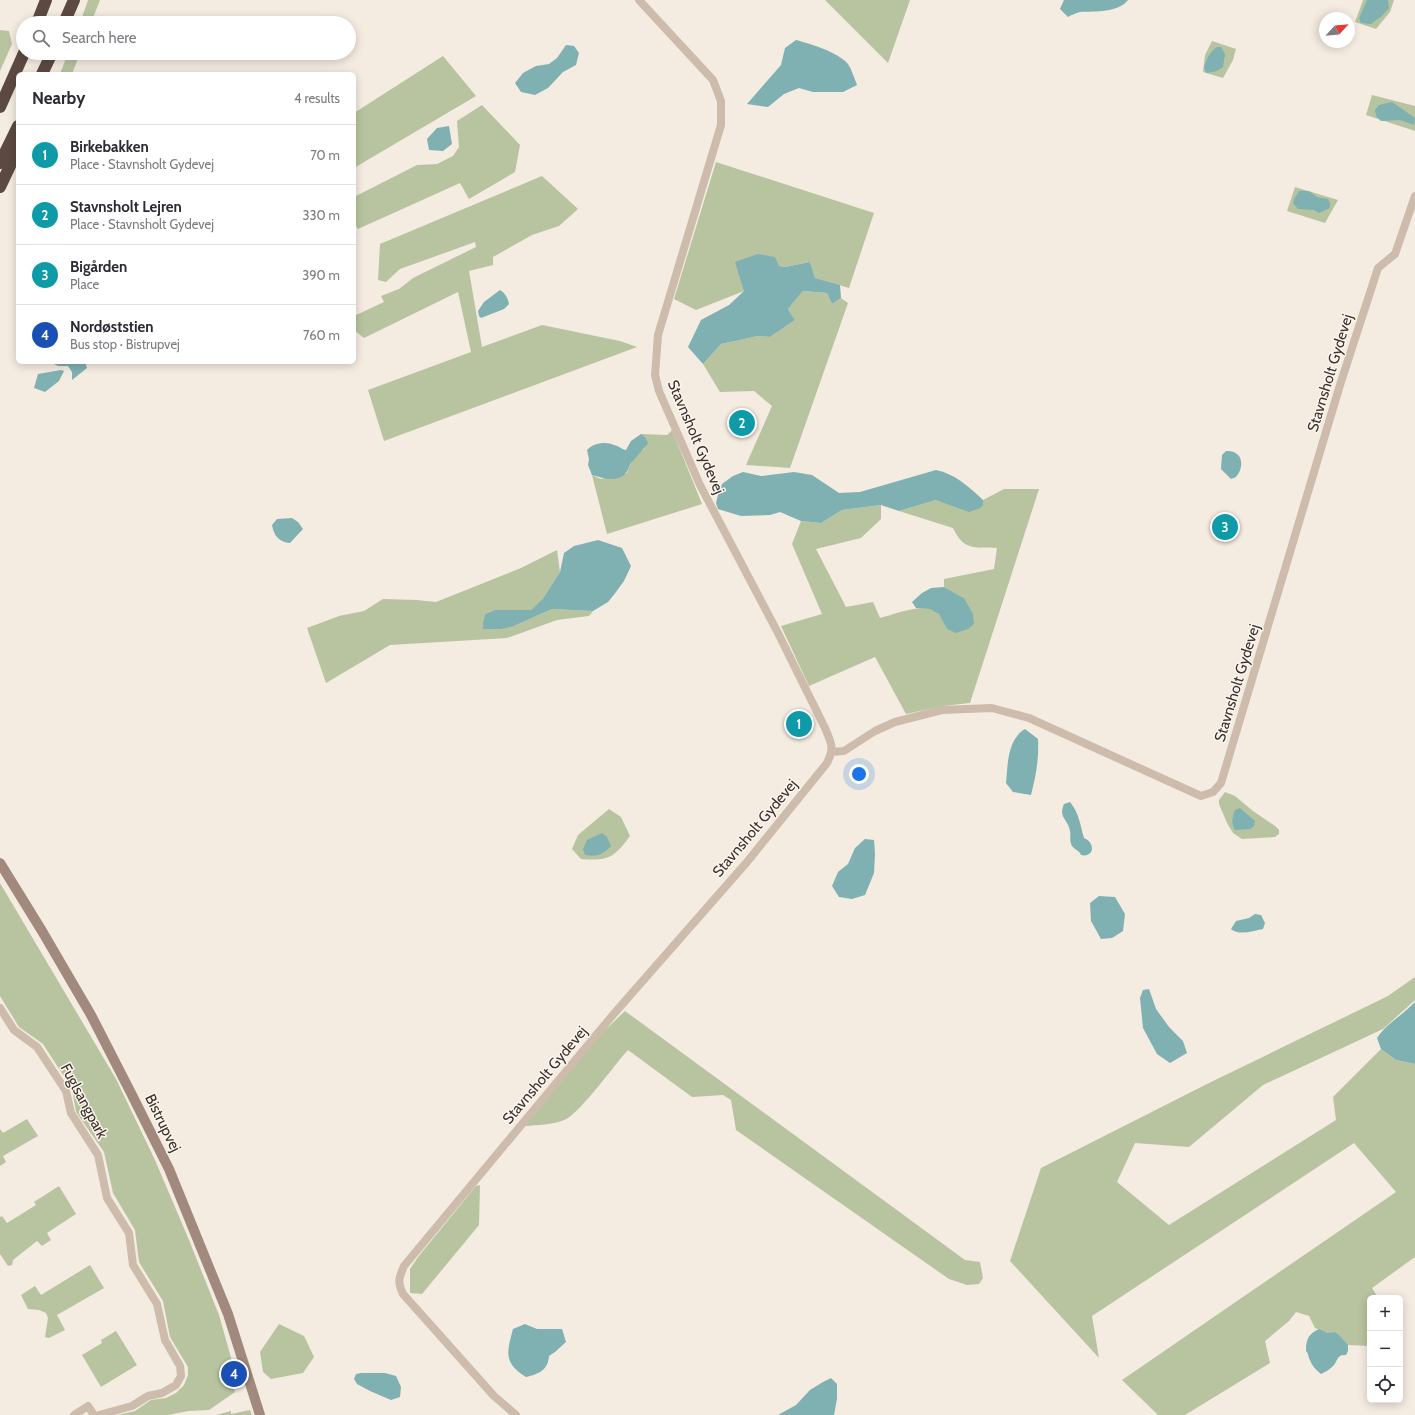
<!DOCTYPE html>
<meta charset="utf-8">
<style>
:root{--surface:#fff;--page:#f2f2f3;--text:#2b2b33;--muted:#7c7c81;--line:#e1e1e2;--accent:#1f5a5e}
body{margin:0;font-family:Cabin,sans-serif;background:var(--page);color:var(--text)}
.controls{position:absolute;right:12px;bottom:12px;display:grid;overflow:hidden;border-radius:6px;box-shadow:0 2px 10px #0003}
.controls button{width:36px;height:36px;display:grid;place-items:center;padding:0;border:0;border-bottom:1px solid var(--line);background:var(--surface);color:var(--text);font:20px sans-serif}
.compass{position:absolute;left:1319px;top:12px;width:36px;height:36px;border-radius:50%;background:var(--surface);box-shadow:0 2px 10px #0003;rotate:64deg}
.you{position:absolute;left:859px;top:774px;width:14px;height:14px;margin:-10px;border:3px solid #fff;border-radius:50%;background:#1a73e8;box-shadow:0 0 0 6px #1a73e833}
.badge{display:grid;place-items:center;width:26px;height:26px;border-radius:50%;background:var(--accent);color:#fff;font-size:13px;font-weight:700}
.pin{position:absolute;translate:-50% -50%;border:2px solid #fff;box-shadow:0 1px 4px #0006}
.list{margin:0;padding:0;list-style:none}
h2{display:flex;justify-content:space-between;align-items:center;height:52px;margin:0;padding:0 16px;font-size:17px}
h2 small{font-size:13px;font-weight:400;color:var(--muted)}
.list li{display:grid;grid-template-columns:26px 1fr auto;gap:12px;align-items:center;box-sizing:border-box;height:60px;padding:0 16px;border-top:1px solid var(--line)}
.list b{display:block;font-size:15px;white-space:nowrap}
.list p{margin:0;font-size:13px;white-space:nowrap;color:var(--muted)}
.list em{font-size:13px;font-style:normal;color:var(--muted)}
.icon{flex:none;width:22px;height:22px;fill:none;stroke:currentColor;stroke-width:2;stroke-linecap:round;stroke-linejoin:round}
.map{position:relative;flex:none;width:1415px;height:1415px;overflow:hidden}
.search{position:absolute;background:var(--surface);box-shadow:0 2px 10px #0003;left:16px;top:16px;width:340px;height:44px;display:flex;align-items:center;gap:10px;box-sizing:border-box;padding:0 14px;border-radius:22px;color:var(--muted);font-size:15px}
.panel{position:absolute;background:var(--surface);box-shadow:0 2px 10px #0003;left:16px;top:72px;width:340px;height:292px;border-radius:6px}
.map>svg:first-child{display:block}
.green{fill:#b8c4a0}
.water{fill:#7fb0b2}
.lines{fill:none;stroke-linecap:round;stroke-linejoin:round}
.minor{stroke:#cdbbac;stroke-width:8}
.secondary{stroke:#a18a7d;stroke-width:10}
.motorway{stroke:#5c4a42;stroke-width:12}
.labels{text-anchor:middle;dominant-baseline:central;stroke-width:3;stroke-linejoin:round;paint-order:stroke}
.street-label{font-size:15px;fill:#3b302b;stroke:#fbf5ee}
</style>
<div class="map">
<svg width="1415" height="1415" viewBox="0 0 1415 1415">
<rect width="100%" height="100%" fill="#f4ebe1"/>
<path class="green" d="M 88,0 L 100,0 L 91,23 L 80,23 Z
M 825,0 L 910,0 L 888,63 Z
M 1363,0 L 1394,0 L 1390,12 L 1376,29 L 1355,22 Z
M 0,30 L 9,31 L 12,44 L 0,71 Z
M 1212,41 L 1236,49 L 1233,60 L 1223,78 L 1203,72 L 1205,55 Z
M 68,53 L 80,53 L 72,74 L 60,74 Z
M 443,56 L 476,96 L 354,168 L 354,113 Z
M 1372,95 L 1415,106 L 1415,131 L 1366,115 Z
M 482,105 L 520,145 L 515,172 L 469,199 L 460,183 L 358,229 L 354,223 L 354,197 L 417,165 L 437,164 L 453,156 L 459,147 L 457,121 Z
M 716,162 L 874,213 L 849,288 L 815,278 L 810,262 L 785,267 L 778,266 L 775,257 L 744,291 L 696,310 L 674,299 Z
M 542,176 L 578,209 L 559,226 L 532,235 L 493,257 L 493,265 L 469,271 L 482,347 L 542,325 L 620,341 L 637,347 L 384,441 L 368,390 L 471,352 L 458,292 L 364,338 L 354,330 L 354,316 L 384,302 L 381,296 L 399,289 L 413,278 L 476,247 L 475,242 L 400,269 L 386,282 L 378,280 L 380,244 Z
M 1295,187 L 1338,200 L 1325,223 L 1287,211 Z
M 803,291 L 827,293 L 832,304 L 841,298 L 848,303 L 790,468 L 746,465 L 772,406 L 754,391 L 720,392 L 703,364 L 721,344 L 758,336 L 770,337 L 795,320 L 788,309 Z
M 672,430 L 702,504 L 607,534 L 592,475 L 601,479 L 627,473 C 630,463 636,454 644,449 L 645,437 L 641,434 L 667,435 Z
M 1004,489 L 1039,489 L 970,703 L 943,706 L 906,714 L 875,657 L 809,686 L 781,626 L 822,614 L 792,544 L 801,521 L 821,523 L 842,510 L 881,505 L 881,519 L 861,538 L 816,549 L 846,607 L 873,602 L 880,618 C 895,614 928,600 940,615 C 943,619 945,624 947,629 L 964,598 L 944,587 L 944,579 L 994,569 L 997,548 C 974,547 964,551 953,528 L 899,511 L 936,500 L 983,505 L 983,500 Z
M 557,550 L 560,572 L 543,600 L 531,610 L 495,610 L 485,614 L 483,622 L 514,626 L 552,609 L 593,611 L 589,616 L 557,620 L 507,638 L 390,645 L 326,683 L 307,628 L 339,616 L 364,611 L 383,599 L 417,600 L 436,602 L 521,568 Z
M 1225,792 L 1235,796 L 1253,811 L 1275,826 L 1279,830 L 1279,834 L 1275,837 L 1242,839 L 1233,833 L 1227,823 L 1219,804 L 1219,800 Z
M 609,809 L 621,817 L 630,836 C 614,858 608,861 581,859 L 572,849 L 578,835 Z
M 0,883 L 116,1079 L 155,1160 L 189,1240 L 219,1315 L 232,1361 C 230,1372 232,1382 235,1392 L 209,1410 L 188,1411 L 168,1415 L 118,1415 L 135,1411 L 151,1400 L 166,1398 L 176,1393 L 184,1385 L 188,1375 L 188,1367 L 170,1337 L 163,1301 L 139,1262 L 135,1230 L 113,1193 L 104,1152 L 76,1112 L 72,1089 L 43,1044 L 19,1027 L 0,996 Z
M 1415,977 L 1415,1000 L 1383,1029 L 1263,1085 L 1189,1147 L 1135,1143 L 1117,1182 L 1169,1225 L 1336,1120 L 1333,1097 L 1381,1049 L 1396,1060 L 1415,1064 L 1415,1257 L 1372,1288 L 1378,1298 L 1370,1298 L 1370,1346 L 1348,1345 L 1342,1338 L 1315,1328 L 1309,1316 L 1296,1312 L 1289,1321 L 1265,1341 L 1270,1363 L 1185,1415 L 1158,1415 L 1122,1380 L 1396,1192 L 1354,1143 L 1092,1316 L 1099,1358 L 1010,1261 L 1041,1168 L 1209,1083 L 1388,996 Z
M 625,1011 L 965,1260 L 980,1262 L 983,1278 L 979,1284 L 967,1285 L 949,1279 L 736,1130 L 731,1100 L 723,1095 L 692,1097 L 628,1050 C 615,1064 578,1116 564,1120 C 552,1125 537,1125 525,1126 L 600,1035 Z
M 27,1119 L 38,1136 L 3,1156 L 6,1162 L 0,1166 L 0,1129 L 3,1133 Z
M 480,1185 L 479,1225 L 422,1294 L 410,1293 L 410,1269 L 418,1257 L 476,1186 Z
M 59,1186 L 76,1214 L 47,1233 L 51,1240 L 42,1246 L 37,1241 L 13,1260 L 12,1265 L 8,1266 L 0,1254 L 0,1217 L 2,1216 L 7,1223 L 36,1205 L 34,1202 Z
M 90,1265 L 104,1288 L 57,1315 L 65,1330 L 49,1338 L 45,1337 L 48,1318 L 46,1313 L 39,1310 L 28,1309 L 21,1295 L 35,1286 L 41,1295 Z
M 279,1324 L 304,1336 L 314,1357 L 303,1373 L 271,1379 L 263,1372 L 260,1352 Z
M 116,1331 L 137,1365 L 101,1387 L 82,1355 L 102,1343 L 101,1340 Z
M 250,1410 L 252,1415 L 216,1415 L 231,1411 L 231,1414 Z"/>
<path class="water" d="M 1064,0 L 1128,0 C 1118,13 1095,11 1080,12 C 1076,13 1071,15 1068,17 L 1060,9 Z
M 1367,0 L 1388,0 L 1389,8 L 1382,16 L 1371,24 L 1361,23 L 1359,18 Z
M 796,40 C 811,44 838,52 848,64 C 852,70 854,78 857,85 L 843,92 L 813,92 L 799,88 L 784,94 L 768,107 L 747,104 L 781,65 L 785,48 Z
M 566,45 L 574,46 L 579,53 L 576,65 L 563,72 L 548,88 L 535,95 L 521,92 L 515,83 L 523,73 L 536,66 L 549,64 L 557,58 Z
M 1217,47 L 1221,47 L 1225,54 L 1223,67 L 1217,71 L 1207,73 L 1204,69 C 1206,59 1209,53 1217,47 Z
M 1392,102 L 1415,118 L 1414,125 L 1400,120 L 1381,121 L 1376,116 L 1375,110 L 1379,105 Z
M 449,126 L 452,144 L 443,151 L 429,150 L 427,139 L 437,128 Z
M 1299,191 L 1309,191 L 1317,197 L 1328,199 L 1330,203 L 1330,208 L 1319,213 L 1314,210 L 1298,209 L 1293,203 L 1294,199 Z
M 758,254 L 775,257 L 779,266 L 785,267 L 810,262 L 815,278 L 840,285 L 841,298 L 832,304 L 827,293 L 803,291 L 788,309 L 795,320 L 770,337 L 758,336 L 721,344 L 703,364 L 688,347 L 701,320 L 729,305 L 744,291 L 735,262 Z
M 500,290 C 505,293 508,298 509,304 L 504,309 L 481,318 L 479,316 L 478,311 L 484,302 Z
M 57,362 L 85,362 L 87,368 L 72,380 L 72,372 L 68,366 L 58,366 L 54,364 Z
M 61,370 L 64,371 L 59,381 L 45,392 L 34,388 L 38,374 Z
M 641,434 L 645,437 L 648,443 C 643,450 637,456 631,463 C 629,466 628,471 625,474 C 616,483 603,478 592,475 L 588,465 L 589,459 L 587,450 C 593,443 606,441 614,445 C 619,446 621,449 626,450 L 631,441 Z
M 1226,451 C 1243,450 1245,466 1236,477 L 1231,479 L 1221,469 L 1222,455 Z
M 936,470 C 955,474 968,486 983,500 L 983,505 L 980,508 L 969,512 L 936,500 L 899,511 L 881,505 L 842,510 L 821,523 L 801,521 L 780,512 L 770,515 L 741,516 L 718,509 L 716,503 L 718,495 L 722,484 L 733,476 L 743,472 L 761,476 L 794,472 L 812,475 L 839,493 L 860,492 Z
M 292,518 L 298,522 L 303,529 L 290,543 C 279,542 274,536 272,525 L 277,519 Z
M 598,540 L 622,548 L 631,566 L 624,581 L 616,592 L 608,602 L 593,611 L 552,609 L 514,626 L 501,629 L 483,629 L 483,622 L 485,614 L 495,610 L 531,610 L 543,599 L 560,572 L 564,553 L 574,546 Z
M 944,587 L 964,598 L 973,614 L 974,624 L 968,629 L 956,633 L 947,629 L 939,614 L 930,609 L 916,608 L 912,602 L 922,593 L 931,588 Z
M 1025,729 L 1038,739 C 1039,760 1036,775 1031,795 L 1013,792 L 1006,783 C 1008,764 1007,740 1025,729 Z
M 1070,802 C 1079,813 1080,824 1084,838 C 1096,843 1094,858 1081,855 C 1079,850 1075,850 1072,846 C 1069,840 1071,837 1070,831 C 1068,819 1058,818 1064,804 Z
M 1240,808 L 1255,821 L 1254,826 L 1250,829 L 1235,830 C 1231,823 1232,818 1235,810 Z
M 602,833 L 607,837 L 611,846 C 602,855 598,857 585,855 L 583,849 L 587,840 Z
M 865,839 L 874,840 L 875,854 L 874,873 L 865,895 L 852,899 L 839,897 L 832,886 L 838,872 L 848,864 L 855,848 Z
M 1099,896 L 1115,897 L 1125,914 L 1123,931 L 1112,938 L 1101,939 L 1091,921 L 1090,903 Z
M 1255,914 L 1261,915 L 1265,923 L 1263,929 C 1253,931 1239,936 1231,929 L 1236,921 L 1249,918 Z
M 1149,989 L 1156,1009 L 1169,1027 L 1183,1041 L 1187,1053 L 1170,1063 L 1157,1054 L 1143,1028 L 1140,998 L 1143,990 Z
M 1415,1002 L 1415,1064 L 1396,1060 L 1381,1049 L 1377,1038 C 1387,1023 1403,1015 1415,1002 Z
M 525,1324 L 537,1329 L 562,1329 L 566,1342 L 555,1352 L 549,1356 C 548,1370 539,1374 526,1377 C 503,1363 507,1352 513,1329 Z
M 1319,1329 L 1328,1333 L 1335,1332 L 1342,1338 L 1348,1345 L 1348,1351 L 1346,1355 C 1336,1354 1338,1362 1332,1367 C 1329,1370 1325,1372 1321,1374 C 1316,1370 1312,1366 1310,1360 C 1308,1357 1309,1354 1306,1351 C 1306,1340 1308,1334 1319,1329 Z
M 361,1373 L 385,1373 L 396,1376 L 401,1387 L 400,1397 L 391,1400 L 370,1391 L 357,1384 L 354,1379 L 356,1374 Z
M 831,1378 L 837,1384 L 837,1399 L 834,1415 L 778,1415 L 796,1405 L 810,1390 L 823,1382 Z"/>
<g class="lines">
<path class="minor" d="M 832,752 L 844,751 L 875,731 L 895,722 L 942,710 L 992,708 L 1029,718 L 1201,796 L 1213,792 L 1221,783 L 1340,385 L 1378,268 L 1395,254 L 1415,196
M 0,1008 L 14,1030 L 37,1047 L 66,1091 L 71,1113 L 98,1155 L 107,1198 L 129,1233 L 133,1265 L 157,1304 L 165,1340 L 180,1366 L 181,1376 L 176,1385 L 162,1393 L 148,1396 L 132,1406 L 99,1415
M 74,1415 L 88,1406 L 94,1415
M 516,1415 L 494,1396 L 403,1294 C 397,1281 399,1278 404,1266 L 612,1016 L 747,862 L 827,763 C 835,747 831,743 825,728 L 778,633 L 700,485 L 659,391 L 655,375 L 658,335 L 721,125 L 721,101 L 713,80 L 639,0"/>
<path class="secondary" d="M 0,863 L 42,931 L 91,1015 L 131,1093 L 169,1169 L 228,1314 L 260,1415"/>
<path class="motorway" d="M 37,23 L 46,0
M 64,23 L 74,0
M 42,74 L 52,53
M 0,107 L 24,53
M 0,163 L 18,126
M 0,187 L 18,149"/>
</g>
<g class="labels">
<g class="street-label">
<text transform="translate(1330 373) rotate(-73)">Stavnsholt Gydevej</text>
<text transform="translate(696 437) rotate(67)">Stavnsholt Gydevej</text>
<text transform="translate(1237 683) rotate(-73)">Stavnsholt Gydevej</text>
<text transform="translate(755 828) rotate(-50)">Stavnsholt Gydevej</text>
<text transform="translate(545 1075) rotate(-50)">Stavnsholt Gydevej</text>
<text transform="translate(84 1101) rotate(62)">Fuglsangpark</text>
<text transform="translate(163 1123) rotate(64)">Bistrupvej</text>
</g>
</g>
</svg>
<div class="controls">
<button>+</button>
<button>−</button>
<button><svg class="icon" aria-label="locate" viewBox="0 0 24 24"><circle cx="12" cy="12" r="6"/><path d="M12 2v4M12 18v4M2 12h4M18 12h4"/></svg></button>
</div>
<svg class="compass" viewBox="-18 -18 36 36"><path d="M0-13l5 13h-10z" fill="#e53935"/><path d="M0 13l5-13h-10z" fill="#7c7c81"/></svg>
<div class="you"></div>
<div class="pin badge" style="left:799px;top:724px;background:#0f9aa8">1</div>
<div class="pin badge" style="left:742px;top:423px;background:#0f9aa8">2</div>
<div class="pin badge" style="left:1225px;top:527px;background:#0f9aa8">3</div>
<div class="pin badge" style="left:234px;top:1374px;background:#1a4fb4">4</div>
<div class="search"><svg class="icon" aria-label="search" viewBox="0 0 24 24"><circle cx="10" cy="10" r="6"/><path d="M15 15l6 6"/></svg>Search here</div>
<section class="panel">
<h2>Nearby<small>4 results</small></h2>
<ul class="list">
<li><span class="badge" style="background:#0f9aa8">1</span><div><b>Birkebakken</b><p>Place · Stavnsholt Gydevej</p></div><em>70 m</em></li>
<li><span class="badge" style="background:#0f9aa8">2</span><div><b>Stavnsholt Lejren</b><p>Place · Stavnsholt Gydevej</p></div><em>330 m</em></li>
<li><span class="badge" style="background:#0f9aa8">3</span><div><b>Bigården</b><p>Place</p></div><em>390 m</em></li>
<li><span class="badge" style="background:#1a4fb4">4</span><div><b>Nordøststien</b><p>Bus stop · Bistrupvej</p></div><em>760 m</em></li>
</ul>
</section>
</div>
